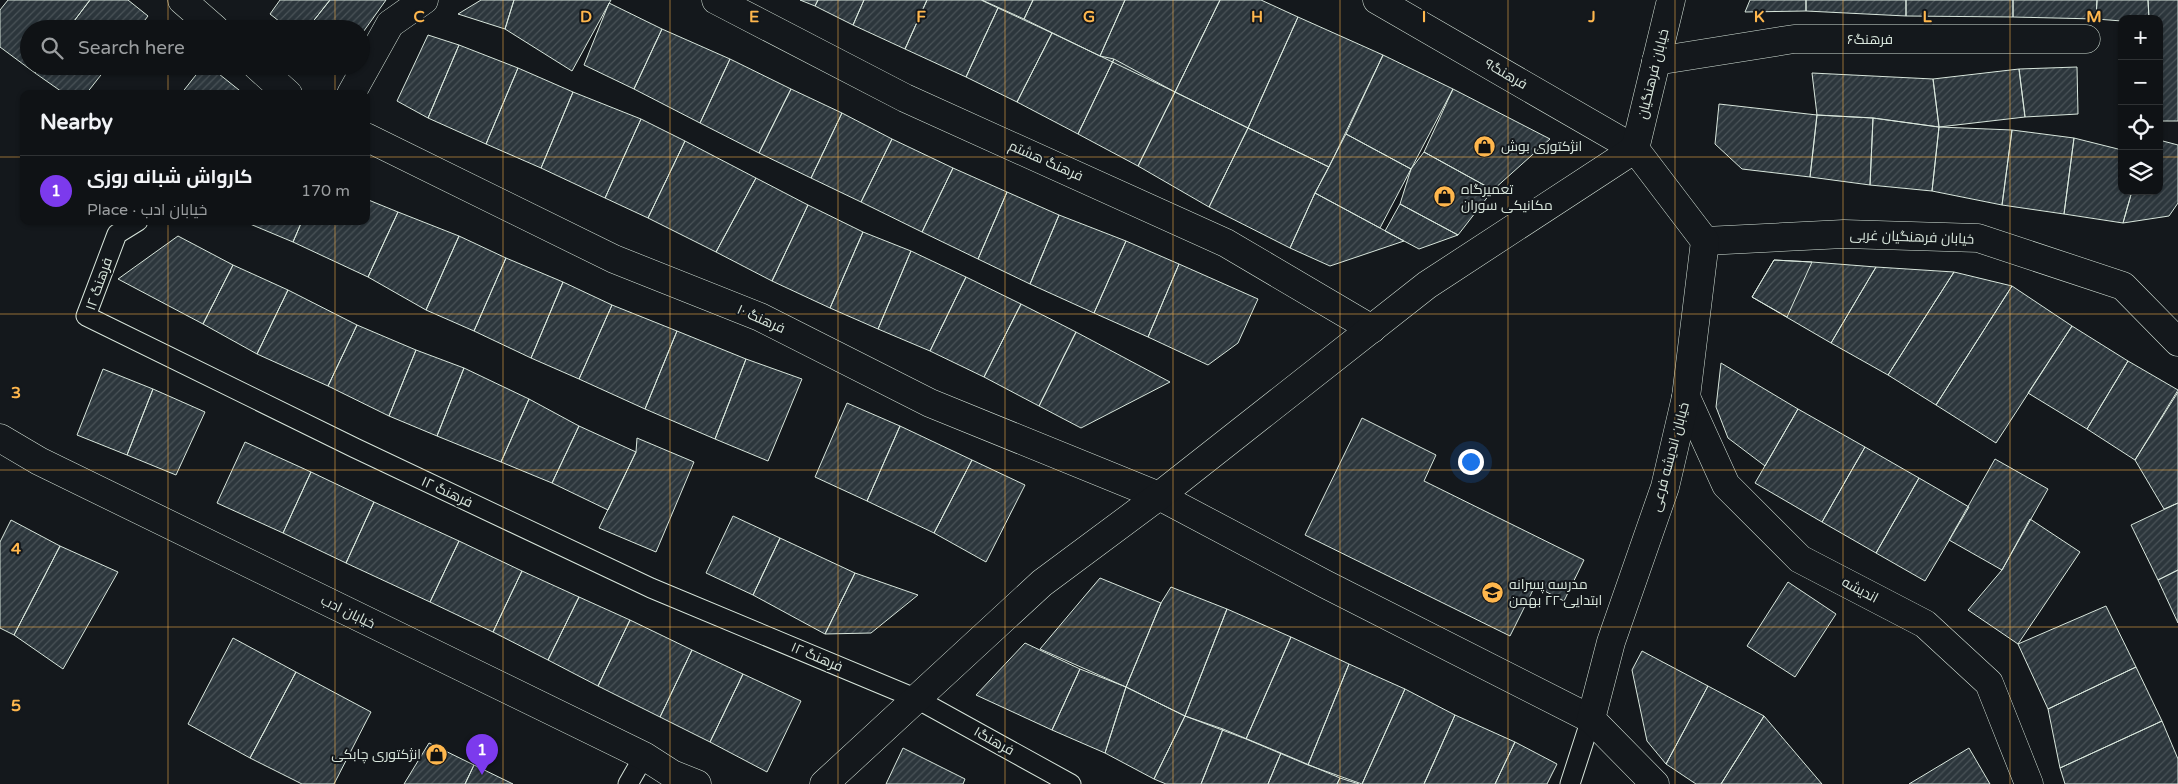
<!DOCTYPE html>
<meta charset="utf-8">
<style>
:root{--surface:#0f1215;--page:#1d2022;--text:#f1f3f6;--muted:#9b9ea0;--line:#2f3234;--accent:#7c3aed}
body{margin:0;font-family:"Varela Round",Cairo,sans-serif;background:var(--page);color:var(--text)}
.controls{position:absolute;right:15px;top:15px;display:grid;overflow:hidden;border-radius:10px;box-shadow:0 1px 4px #0004}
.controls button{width:45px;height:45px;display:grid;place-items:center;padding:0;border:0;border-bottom:1px solid var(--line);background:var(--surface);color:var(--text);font:25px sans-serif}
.you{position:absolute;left:1470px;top:461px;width:18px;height:18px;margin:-12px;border:4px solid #fff;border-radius:50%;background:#1a73e8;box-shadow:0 0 0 8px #1a73e833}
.badge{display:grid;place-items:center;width:32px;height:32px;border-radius:50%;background:var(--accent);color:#fff;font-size:16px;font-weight:700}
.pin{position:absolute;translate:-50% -41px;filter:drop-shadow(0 1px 2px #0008)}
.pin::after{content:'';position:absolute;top:26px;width:18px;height:15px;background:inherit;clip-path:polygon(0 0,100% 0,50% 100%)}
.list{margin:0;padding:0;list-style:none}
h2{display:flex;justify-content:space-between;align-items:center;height:65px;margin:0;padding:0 20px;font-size:21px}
h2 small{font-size:16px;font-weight:400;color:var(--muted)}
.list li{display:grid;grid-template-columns:32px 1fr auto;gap:15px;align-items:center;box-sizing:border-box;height:70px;padding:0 20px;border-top:1px solid var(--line)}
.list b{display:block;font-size:19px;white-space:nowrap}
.list p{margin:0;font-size:16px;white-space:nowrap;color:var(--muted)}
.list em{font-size:16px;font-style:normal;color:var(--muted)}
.icon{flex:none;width:28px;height:28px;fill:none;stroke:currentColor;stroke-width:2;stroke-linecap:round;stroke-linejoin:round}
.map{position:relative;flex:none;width:2178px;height:784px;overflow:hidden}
.search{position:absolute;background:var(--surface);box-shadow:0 1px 4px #0004;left:20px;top:20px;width:350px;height:55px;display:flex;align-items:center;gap:12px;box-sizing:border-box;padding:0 18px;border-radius:28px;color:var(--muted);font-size:19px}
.panel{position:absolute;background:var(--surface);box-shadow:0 1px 4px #0004;left:20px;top:90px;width:350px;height:135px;border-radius:10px}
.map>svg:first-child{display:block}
.building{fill:url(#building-hatch);stroke:#d8e6dc}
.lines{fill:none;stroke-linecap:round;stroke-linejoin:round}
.service-casing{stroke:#d8e6dc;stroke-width:21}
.minor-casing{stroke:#d8e6dc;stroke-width:29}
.tertiary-casing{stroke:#d8e6dc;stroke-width:29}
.service{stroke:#14181c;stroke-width:19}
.minor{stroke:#14181c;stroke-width:28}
.tertiary{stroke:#14181c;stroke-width:28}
.grid{fill:none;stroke:#ffb74d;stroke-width:1;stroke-opacity:0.55}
.labels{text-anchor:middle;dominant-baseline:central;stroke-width:4;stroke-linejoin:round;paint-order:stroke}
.street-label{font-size:14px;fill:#d8e6dc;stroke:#14181c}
.poi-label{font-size:14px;fill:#d8e6dc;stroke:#14181c;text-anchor:start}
.grid-label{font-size:16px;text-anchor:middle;font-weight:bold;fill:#ffb74d;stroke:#14181c;stroke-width:4;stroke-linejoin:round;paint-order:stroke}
</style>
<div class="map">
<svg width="2178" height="784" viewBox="0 0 2178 784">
<defs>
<pattern id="building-hatch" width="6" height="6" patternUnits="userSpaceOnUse" patternTransform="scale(1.25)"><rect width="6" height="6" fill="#2c363c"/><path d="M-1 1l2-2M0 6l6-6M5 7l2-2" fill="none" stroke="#4a5358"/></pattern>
</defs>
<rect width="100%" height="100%" fill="#14181c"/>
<path class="building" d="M 8,0 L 90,0 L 68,29 L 29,29 L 29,66 L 40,66 L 35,73 L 0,47 L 0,10 Z
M 90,0 L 128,0 L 148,16 L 138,29 L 68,29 Z
M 280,0 L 330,0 L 307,29 L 289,29 L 270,14 Z
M 330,0 L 386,0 L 361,35 L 361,29 L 307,29 Z
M 481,0 L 514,0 L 505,29 L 458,14 Z
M 514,0 L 611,0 L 572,71 L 505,29 Z
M 800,0 L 818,0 L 815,6 Z
M 818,0 L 864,0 L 853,25 L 815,6 Z
M 864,0 L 927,0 L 905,49 L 853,25 Z
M 927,0 L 981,0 L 998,8 L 966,77 L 905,49 Z
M 982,0 L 1033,0 L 1024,19 Z
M 1033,0 L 1125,0 L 1100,56 L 1024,19 Z
M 1125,0 L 1220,0 L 1175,92 L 1100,56 Z
M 1220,0 L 1261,0 L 1298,17 L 1248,128 L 1175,92 Z
M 1750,0 L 1806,0 L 1806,11 L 1745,12 Z
M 1806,0 L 1906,0 L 1906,16 L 1806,11 Z
M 1906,0 L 2013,0 L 2013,17 L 1906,16 Z
M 2013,0 L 2097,0 L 2096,19 L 2013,17 Z
M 2097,0 L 2148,0 L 2149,19 L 2122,19 L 2122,21 L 2096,19 Z
M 2148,0 L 2178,0 L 2178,121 L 2159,121 L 2159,19 L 2149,19 Z
M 609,3 L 662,29 L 634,89 L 584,65 Z
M 998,8 L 1052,33 L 1017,102 L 966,77 Z
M 1298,17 L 1383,55 L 1329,167 L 1248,128 Z
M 662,29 L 730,59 L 700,123 L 634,89 Z
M 1052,33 L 1100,56 L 1114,59 L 1078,134 L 1017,102 Z
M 428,35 L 459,45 L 428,118 L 397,101 Z
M 459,45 L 518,68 L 486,144 L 428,118 Z
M 1383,55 L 1453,89 L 1411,169 L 1346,134 Z
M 730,59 L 791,89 L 759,153 L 700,123 Z
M 1114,59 L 1175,92 L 1138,166 L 1078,134 Z
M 40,66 L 108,66 L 86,94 L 65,94 L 35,73 Z
M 203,66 L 209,66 L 244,94 L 181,94 Z
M 2077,67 L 2078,114 L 2025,117 L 2019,69 Z
M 518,68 L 573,92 L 541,168 L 486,144 Z
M 2019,69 L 2025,117 L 1939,127 L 1933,79 Z
M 1812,73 L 1933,79 L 1939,127 L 1873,118 L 1817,115 Z
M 791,89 L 842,113 L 811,178 L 759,153 Z
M 1453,89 L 1550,139 L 1493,190 L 1424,152 Z
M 573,92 L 641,119 L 605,198 L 541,168 Z
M 1175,92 L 1248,128 L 1209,207 L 1138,166 Z
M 1719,104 L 1817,115 L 1810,177 L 1742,169 L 1715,144 Z
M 842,113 L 892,139 L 861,202 L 811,178 Z
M 1817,115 L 1873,118 L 1870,185 L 1810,177 Z
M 1873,118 L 1939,127 L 1932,191 L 1870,185 Z
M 641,119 L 685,141 L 648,218 L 605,198 Z
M 1939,127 L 2012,130 L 2002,205 L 1932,191 Z
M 1248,128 L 1329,167 L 1315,193 L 1290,248 L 1209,207 Z
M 2012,130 L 2074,138 L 2064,214 L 2002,205 Z
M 1346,134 L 1411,169 L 1380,228 L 1315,193 Z
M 2074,138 L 2122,150 L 2122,191 L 2132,191 L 2123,223 L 2064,214 Z
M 892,139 L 953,168 L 922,232 L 861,202 Z
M 2159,140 L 2178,145 L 2178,203 L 2169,216 L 2123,223 L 2132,191 L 2159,191 Z
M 685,141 L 756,178 L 716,252 L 648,218 Z
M 1424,152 L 1493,190 L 1458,235 L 1400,204 L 1411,169 Z
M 953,168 L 1007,192 L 978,259 L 922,232 Z
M 756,178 L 808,205 L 772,281 L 716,252 Z
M 1007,192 L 1059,215 L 1030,284 L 978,259 Z
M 1315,193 L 1380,228 L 1404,241 L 1330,266 L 1290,248 Z
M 366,199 L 398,212 L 368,277 L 293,242 L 302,221 L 366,221 Z
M 1400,204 L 1458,235 L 1419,249 L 1404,241 L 1385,231 Z
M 808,205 L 863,232 L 830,308 L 772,281 Z
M 398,212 L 459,236 L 426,310 L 368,277 Z
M 1059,215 L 1126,241 L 1094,313 L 1030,284 Z
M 251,221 L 302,221 L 293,242 L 250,224 Z
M 863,232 L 911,251 L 878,329 L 830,308 Z
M 178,236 L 233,265 L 203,324 L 118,279 Z
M 459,236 L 506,258 L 474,331 L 426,310 Z
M 1126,241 L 1179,264 L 1148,337 L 1094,313 Z
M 911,251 L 966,277 L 930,351 L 878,329 Z
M 506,258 L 563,282 L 531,358 L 474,331 Z
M 1774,260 L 1812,262 L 1876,267 L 1831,343 L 1752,297 Z
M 1774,260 L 1812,262 L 1787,317 L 1752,297 Z
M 1179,264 L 1258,299 L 1238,343 L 1208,365 L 1148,337 Z
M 233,265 L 288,290 L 257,354 L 203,324 Z
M 1876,267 L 1954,272 L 1888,375 L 1831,343 Z
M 1954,272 L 2012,286 L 1936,405 L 1888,375 Z
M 966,277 L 1021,304 L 984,377 L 930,351 Z
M 563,282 L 612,305 L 579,379 L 531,358 Z
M 2012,286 L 2072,326 L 1996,443 L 1936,405 Z
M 288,290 L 357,325 L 328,386 L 257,354 Z
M 1021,304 L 1076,332 L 1039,406 L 984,377 Z
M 612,305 L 677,331 L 645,409 L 579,379 Z
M 357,325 L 416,350 L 389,416 L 328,386 Z
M 2072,326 L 2128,361 L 2087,429 L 2028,393 Z
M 677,331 L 746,359 L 715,439 L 645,409 Z
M 1076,332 L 1170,382 L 1081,428 L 1039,406 Z
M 416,350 L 464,368 L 437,436 L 389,416 Z
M 746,359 L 802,379 L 768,461 L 715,439 Z
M 2128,361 L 2178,390 L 2135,460 L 2087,429 Z
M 1721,363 L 1798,409 L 1765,466 L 1728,438 L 1716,407 Z
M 464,368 L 529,399 L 501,462 L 437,436 Z
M 103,369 L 153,389 L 127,455 L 77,435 Z
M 153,389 L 205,412 L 176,475 L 127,455 Z
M 2178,392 L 2178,503 L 2164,509 L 2135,460 Z
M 529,399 L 579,426 L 552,483 L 501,462 Z
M 847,403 L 900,426 L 867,501 L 815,477 Z
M 1798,409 L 1865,447 L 1822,522 L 1755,483 Z
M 1362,418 L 1436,455 L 1424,481 L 1584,560 L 1564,601 L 1535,586 L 1510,636 L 1305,535 Z
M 579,426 L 636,452 L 608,510 L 552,483 Z
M 900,426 L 972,460 L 934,533 L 867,501 Z
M 637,438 L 694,462 L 656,552 L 599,528 L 636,452 Z
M 245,442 L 311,472 L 283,533 L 217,503 Z
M 1865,447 L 1919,478 L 1876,553 L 1822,522 Z
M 1995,459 L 2048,489 L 2002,570 L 1949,540 Z
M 972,460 L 1025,485 L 986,562 L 934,533 Z
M 311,472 L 374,502 L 346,563 L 283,533 Z
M 1919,478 L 1969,507 L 1925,581 L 1876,553 Z
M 374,502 L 459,541 L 430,602 L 346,563 Z
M 2178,503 L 2178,570 L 2158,580 L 2131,525 Z
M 733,516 L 780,538 L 753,595 L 706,573 Z
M 2030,519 L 2080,552 L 2018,644 L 1968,610 L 2002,570 Z
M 11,520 L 60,546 L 14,635 L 0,628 L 0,542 Z
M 780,538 L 855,573 L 825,634 L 753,595 Z
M 459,541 L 522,571 L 493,632 L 430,602 Z
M 60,546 L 118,572 L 63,669 L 14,635 Z
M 2178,570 L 2178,623 L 2158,580 Z
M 522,571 L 579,597 L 548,660 L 493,632 Z
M 855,573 L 918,595 L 871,633 L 825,634 Z
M 1100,578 L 1161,603 L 1126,687 L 1040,649 Z
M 1788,582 L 1836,614 L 1795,677 L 1747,646 Z
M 1171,587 L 1227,609 L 1185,716 L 1126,687 L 1161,603 Z
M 579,597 L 630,620 L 598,686 L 548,660 Z
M 2106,606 L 2136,667 L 2048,709 L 2018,644 Z
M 1227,609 L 1291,637 L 1246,739 L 1185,716 Z
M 630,620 L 692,650 L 660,717 L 598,686 Z
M 1291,637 L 1349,664 L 1308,765 L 1246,739 Z
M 233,638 L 296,672 L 250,758 L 188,724 Z
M 1025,643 L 1080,669 L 1052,730 L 976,695 Z
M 692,650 L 743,674 L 710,742 L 660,717 Z
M 1642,651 L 1708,686 L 1666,764 L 1647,741 L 1632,670 Z
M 1349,664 L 1405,689 L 1362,784 L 1308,765 Z
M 2136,667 L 2162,721 L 2060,768 L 2048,709 Z
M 1080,669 L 1126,687 L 1105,753 L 1052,730 Z
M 296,672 L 371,712 L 334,784 L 302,784 L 250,758 Z
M 743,674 L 801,701 L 767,772 L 710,742 Z
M 1708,686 L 1764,716 L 1721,784 L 1696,784 L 1666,764 Z
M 1126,687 L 1185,716 L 1154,779 L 1105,753 Z
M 1405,689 L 1455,715 L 1424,784 L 1362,784 Z
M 1455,715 L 1515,742 L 1495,784 L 1424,784 Z
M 1185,716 L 1223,729 L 1201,784 L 1166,784 L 1154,779 Z
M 1764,716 L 1822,784 L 1721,784 Z
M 2162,721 L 2178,759 L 2178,784 L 2065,784 L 2060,768 Z
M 1223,729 L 1281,753 L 1268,784 L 1201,784 Z
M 1515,742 L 1557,764 L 1547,784 L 1495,784 Z
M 429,743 L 474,765 L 465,784 L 404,784 Z
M 903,748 L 965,779 L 963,784 L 886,784 Z
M 1969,748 L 1990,784 L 1909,784 Z
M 1281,753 L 1340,778 L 1337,784 L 1268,784 Z
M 474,765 L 513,784 L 465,784 Z
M 1340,778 L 1359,784 L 1337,784 Z"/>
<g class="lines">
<defs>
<path id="service" d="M 138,221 L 117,234 L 86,316 L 355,448 L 651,588 L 917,699 L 1071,784
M 628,784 L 644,756
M 1570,784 L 1591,719"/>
<path id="minor" d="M 182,0 L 215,29
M 716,0 L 905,98 L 1226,243 L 1372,329
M 1377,0 L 1635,149
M 1656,61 L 1794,39 L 2086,39
M 257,66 L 288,94
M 351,94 L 390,24 L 424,0
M 366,137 L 614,259 L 760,317 L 930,403 L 1159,496 L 1325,584 L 1591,719
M 1705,241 L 1844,234 L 1978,238 L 2123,286 L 2178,342
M 1686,397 L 1726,485 L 1800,559 L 1925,624 L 1989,683 L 2029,784"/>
<path id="tertiary" d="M 1635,149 L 1705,241 L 1686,397 L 1665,487 L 1611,642 L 1591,719 L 1655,784
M 1635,149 L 1671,0
M 0,438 L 39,461 L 644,756 L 672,774 L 697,784
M 824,784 L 1042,583 L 1159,496 L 1427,285 L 1635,149"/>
</defs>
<use href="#service" class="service-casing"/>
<use href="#minor" class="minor-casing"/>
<use href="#tertiary" class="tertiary-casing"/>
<use href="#service" class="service"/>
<use href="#minor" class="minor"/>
<use href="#tertiary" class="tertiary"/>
</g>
<path class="grid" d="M 168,0 L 168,29M 335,0 L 335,29M 503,0 L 503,784M 670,0 L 670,784M 838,0 L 838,784M 1005,0 L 1005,784M 1173,0 L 1173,784M 1340,0 L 1340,784M 1508,0 L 1508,784M 1675,0 L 1675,784M 1843,0 L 1843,784M 2010,0 L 2010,784M 168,66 L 168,94M 335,66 L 335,94M 0,157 L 24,157M 366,157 L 2122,157M 2159,157 L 2178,157M 168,221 L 168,784M 335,221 L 335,784M 0,314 L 2178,314M 0,470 L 2178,470M 0,627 L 2178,627"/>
<defs>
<symbol id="shop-disc" viewBox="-11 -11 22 22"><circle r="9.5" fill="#ffb74d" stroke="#14181c"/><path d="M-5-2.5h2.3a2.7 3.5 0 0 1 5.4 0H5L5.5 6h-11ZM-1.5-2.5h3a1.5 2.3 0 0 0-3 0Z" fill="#111"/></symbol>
<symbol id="school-disc" viewBox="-11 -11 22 22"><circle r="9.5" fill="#ffb74d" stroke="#14181c"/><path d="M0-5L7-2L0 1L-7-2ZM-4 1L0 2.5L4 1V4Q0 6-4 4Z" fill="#111"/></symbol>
</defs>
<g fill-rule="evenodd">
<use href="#shop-disc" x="1472" y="134" width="25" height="25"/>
<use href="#shop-disc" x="1432" y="184" width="25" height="25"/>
<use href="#school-disc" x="1480" y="580" width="25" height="25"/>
<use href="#shop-disc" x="424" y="742" width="25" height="25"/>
</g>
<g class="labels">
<g class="street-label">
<text x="1870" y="39">فرهنگ۶</text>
<text transform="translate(1506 74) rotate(30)">فرهنگ۹</text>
<text transform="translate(1653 74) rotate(-76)">خیابان فرهنگیان</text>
<text transform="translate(1046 161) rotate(24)">فرهنگ هشتم</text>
<text transform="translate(1912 237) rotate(2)">خیابان فرهنگیان غربی</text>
<text transform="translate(99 284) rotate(-71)">فرهنگ ۱۲</text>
<text transform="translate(761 319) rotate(24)">فرهنگ ۱۰</text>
<text transform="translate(1670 457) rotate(-75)">خیابان اندیشه فرعی</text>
<text transform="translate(447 492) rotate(25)">فرهنگ ۱۲</text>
<text transform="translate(1860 590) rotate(28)">اندیشه</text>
<text transform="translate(348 612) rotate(26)">خیابان ادب</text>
<text transform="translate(817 657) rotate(23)">فرهنگ ۱۲</text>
<text transform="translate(994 741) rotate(29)">فرهنگ۱</text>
</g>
<g class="poi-label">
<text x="1501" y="146">انژکتوری بوش</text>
<text x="1461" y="189">تعمیرگاه<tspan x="1461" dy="16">مکانیکی سوران</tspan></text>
<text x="1509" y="584">مدرسه پسرانه<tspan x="1509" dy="16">ابتدایی ۲۲ بهمن</tspan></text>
<text x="421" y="754" text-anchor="end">انژکتوری چابکی</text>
</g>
</g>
<g class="grid-label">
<text x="419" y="22">C</text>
<text x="586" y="22">D</text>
<text x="754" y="22">E</text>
<text x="921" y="22">F</text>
<text x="1089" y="22">G</text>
<text x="1257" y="22">H</text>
<text x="1424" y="22">I</text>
<text x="1592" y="22">J</text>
<text x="1759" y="22">K</text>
<text x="1927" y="22">L</text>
<text x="2094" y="22">M</text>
<text x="16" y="398">3</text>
<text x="16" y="554">4</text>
<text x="16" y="711">5</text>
</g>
</svg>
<div class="controls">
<button>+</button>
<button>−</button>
<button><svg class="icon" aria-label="locate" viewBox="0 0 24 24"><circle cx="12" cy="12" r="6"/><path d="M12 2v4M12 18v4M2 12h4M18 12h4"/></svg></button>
<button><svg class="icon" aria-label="layers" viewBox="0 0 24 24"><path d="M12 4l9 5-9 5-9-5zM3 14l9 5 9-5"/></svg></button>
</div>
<div class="you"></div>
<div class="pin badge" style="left:482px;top:775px">1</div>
<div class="search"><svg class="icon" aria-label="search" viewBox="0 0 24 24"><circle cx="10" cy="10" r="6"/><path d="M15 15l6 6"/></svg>Search here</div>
<section class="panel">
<h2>Nearby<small></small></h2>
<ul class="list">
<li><span class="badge">1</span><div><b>کارواش شبانه روزی</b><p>Place · خیابان ادب</p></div><em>170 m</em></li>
</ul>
</section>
</div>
